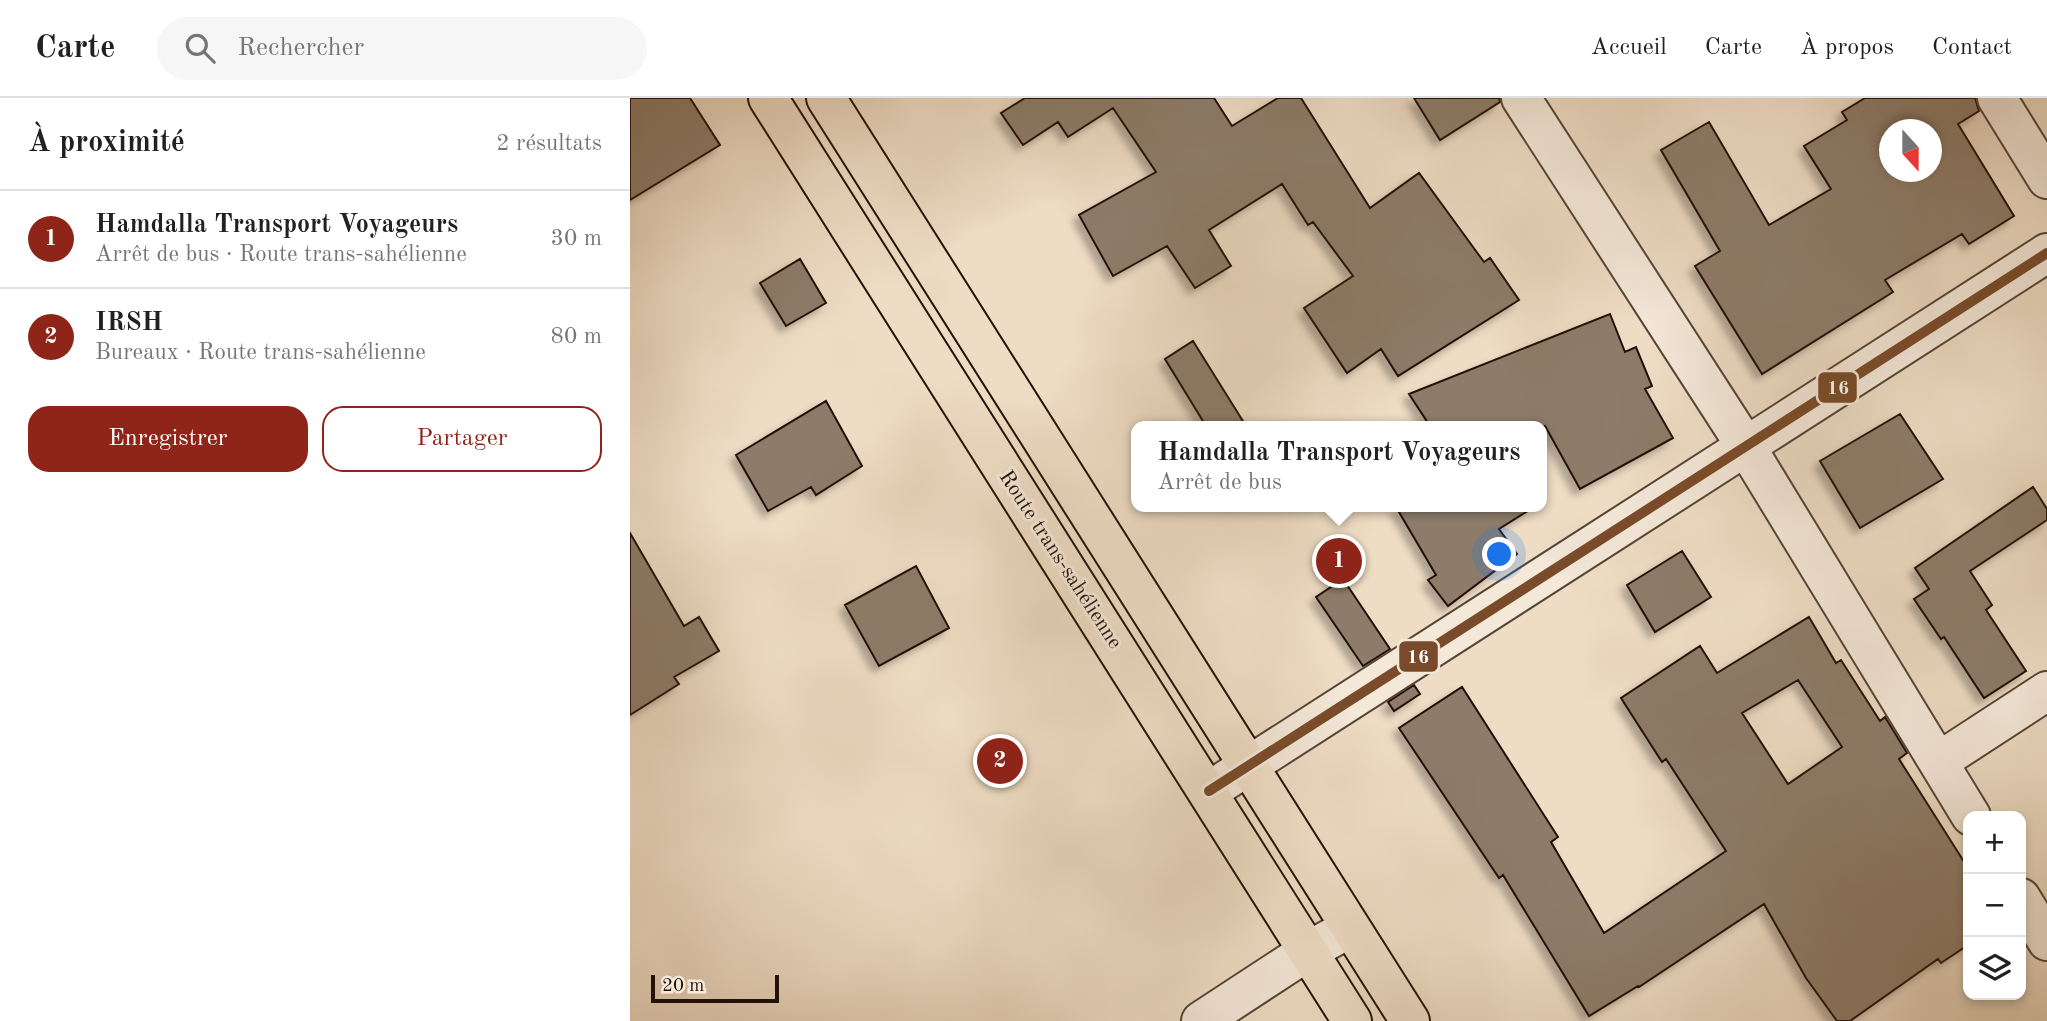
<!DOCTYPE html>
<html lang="fr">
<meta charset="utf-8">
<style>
:root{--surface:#fff;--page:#f6f6f6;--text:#202124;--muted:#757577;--line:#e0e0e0;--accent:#8f2418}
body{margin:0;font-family:"Old Standard TT",serif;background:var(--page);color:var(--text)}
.controls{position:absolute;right:21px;bottom:21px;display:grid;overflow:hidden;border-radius:14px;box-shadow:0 4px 10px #0003}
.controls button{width:63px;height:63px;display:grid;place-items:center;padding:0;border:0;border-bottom:2px solid var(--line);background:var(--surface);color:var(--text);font:35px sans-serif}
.compass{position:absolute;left:1249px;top:21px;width:63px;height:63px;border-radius:50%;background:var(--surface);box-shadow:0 4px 10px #0003;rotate:159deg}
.scale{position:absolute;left:21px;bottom:18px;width:128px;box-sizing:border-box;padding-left:7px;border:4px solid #241107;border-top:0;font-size:19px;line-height:24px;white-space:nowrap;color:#241107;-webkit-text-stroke:5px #f4e8d9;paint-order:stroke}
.you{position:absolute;left:870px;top:457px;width:24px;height:24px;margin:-18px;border:5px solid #fff;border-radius:50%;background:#1a73e8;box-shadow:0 0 0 10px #1a73e833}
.badge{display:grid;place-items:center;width:46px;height:46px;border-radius:50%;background:var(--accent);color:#fff;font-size:23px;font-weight:700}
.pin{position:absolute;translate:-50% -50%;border:4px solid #fff;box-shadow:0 2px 7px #0006}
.popup{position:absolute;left:501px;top:323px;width:416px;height:91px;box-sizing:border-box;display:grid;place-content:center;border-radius:14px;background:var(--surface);filter:drop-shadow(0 2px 5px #0005);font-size:23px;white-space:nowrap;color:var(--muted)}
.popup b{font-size:26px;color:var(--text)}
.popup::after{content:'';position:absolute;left:50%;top:100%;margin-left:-14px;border:14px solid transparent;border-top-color:var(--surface)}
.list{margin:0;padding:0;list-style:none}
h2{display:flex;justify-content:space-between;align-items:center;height:91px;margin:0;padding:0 28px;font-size:30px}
h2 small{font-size:23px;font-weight:400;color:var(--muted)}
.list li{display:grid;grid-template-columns:46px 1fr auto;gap:21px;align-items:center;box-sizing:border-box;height:98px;padding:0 28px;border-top:2px solid var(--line)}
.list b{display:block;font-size:26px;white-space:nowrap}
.list p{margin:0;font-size:23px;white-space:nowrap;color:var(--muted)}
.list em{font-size:23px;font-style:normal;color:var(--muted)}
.actions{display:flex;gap:14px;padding:21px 28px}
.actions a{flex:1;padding:16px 0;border:2px solid var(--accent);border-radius:21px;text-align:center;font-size:24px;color:var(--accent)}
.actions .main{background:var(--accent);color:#fff}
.icon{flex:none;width:38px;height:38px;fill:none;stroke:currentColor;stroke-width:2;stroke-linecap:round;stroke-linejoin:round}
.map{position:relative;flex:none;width:1417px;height:923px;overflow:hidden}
header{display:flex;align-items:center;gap:42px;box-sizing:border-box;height:98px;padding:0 35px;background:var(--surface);border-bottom:2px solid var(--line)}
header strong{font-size:33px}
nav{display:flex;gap:38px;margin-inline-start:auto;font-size:24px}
.search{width:490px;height:63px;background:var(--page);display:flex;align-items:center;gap:18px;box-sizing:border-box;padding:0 24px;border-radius:38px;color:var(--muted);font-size:26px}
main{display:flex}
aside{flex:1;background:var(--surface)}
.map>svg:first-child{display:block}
.building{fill:#8d7b69;stroke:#241107;stroke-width:2;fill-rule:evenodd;filter:url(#shadow)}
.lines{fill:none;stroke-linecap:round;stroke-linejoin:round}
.minor-casing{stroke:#564436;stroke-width:42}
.highway-casing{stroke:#241107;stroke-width:42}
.minor{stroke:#f4e8d9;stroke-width:38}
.highway{stroke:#eedcc4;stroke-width:38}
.bus-1-casing{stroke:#f4e8d9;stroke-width:16}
.bus-1{stroke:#7a4b2a;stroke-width:10}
.labels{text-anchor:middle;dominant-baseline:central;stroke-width:6;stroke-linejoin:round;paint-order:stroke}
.street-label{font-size:21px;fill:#241107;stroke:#f4e8d9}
.line-badge{stroke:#f4e8d9;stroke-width:2.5}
.badge-label{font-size:19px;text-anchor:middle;font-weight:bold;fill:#fff}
</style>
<header>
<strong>Carte</strong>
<div class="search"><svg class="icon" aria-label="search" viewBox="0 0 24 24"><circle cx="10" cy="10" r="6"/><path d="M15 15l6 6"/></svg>Rechercher</div>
<nav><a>Accueil</a><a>Carte</a><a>À propos</a><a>Contact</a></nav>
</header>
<main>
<aside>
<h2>À proximité<small>2 résultats</small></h2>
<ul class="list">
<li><span class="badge">1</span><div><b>Hamdalla Transport Voyageurs</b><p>Arrêt de bus · Route trans-sahélienne</p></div><em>30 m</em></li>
<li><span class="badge">2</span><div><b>IRSH</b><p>Bureaux · Route trans-sahélienne</p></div><em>80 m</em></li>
</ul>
<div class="actions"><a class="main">Enregistrer</a><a>Partager</a></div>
</aside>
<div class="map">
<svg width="1417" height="923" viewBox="0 0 1417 923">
<defs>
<filter id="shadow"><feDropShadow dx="-6" dy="6" stdDeviation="3.5" flood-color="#0004"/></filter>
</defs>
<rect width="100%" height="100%" fill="#eedcc4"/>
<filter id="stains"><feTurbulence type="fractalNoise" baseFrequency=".00286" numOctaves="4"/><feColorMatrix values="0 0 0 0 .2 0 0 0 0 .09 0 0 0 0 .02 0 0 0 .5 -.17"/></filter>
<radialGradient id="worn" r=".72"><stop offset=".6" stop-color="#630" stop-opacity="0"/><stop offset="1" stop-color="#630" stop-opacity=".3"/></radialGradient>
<path class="building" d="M 0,0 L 60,0 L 90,47 L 0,102 Z
M 395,0 L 584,0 L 602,28 L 648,0 L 671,0 L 740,110 L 789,75 L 854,164 L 860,160 L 889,202 L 768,278 L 751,251 L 717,275 L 674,210 L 723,178 L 683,124 L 678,127 L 652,86 L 579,132 L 601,168 L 565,190 L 537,148 L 483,178 L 449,117 L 526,74 L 483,10 L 438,39 L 428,24 L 393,47 L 371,15 Z
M 784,0 L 869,0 L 870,4 L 810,42 Z
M 1235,0 L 1345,0 L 1349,13 L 1328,26 L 1384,118 L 1339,146 L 1332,136 L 1255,182 L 1263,194 L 1132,276 L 1065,168 L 1090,153 L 1031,52 L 1079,24 L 1139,127 L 1201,91 L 1174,48 L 1217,22 L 1212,14 ZM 1259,32 L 1301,32 L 1301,74 L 1259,74 Z
M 170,161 L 196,205 L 156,228 L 130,185 Z
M 980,216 L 995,254 L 1006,249 L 1022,288 L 1015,291 L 1043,340 L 950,391 L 915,328 L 800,328 L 779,296 Z
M 563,243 L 616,328 L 576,328 L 535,261 Z
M 196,303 L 232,368 L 186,397 L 181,389 L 138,413 L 106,357 Z
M 1270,316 L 1313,381 L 1230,430 L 1190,363 Z
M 1403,389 L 1417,411 L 1417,422 L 1340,473 L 1362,507 L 1356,512 L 1396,573 L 1354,600 L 1314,539 L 1311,541 L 1284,501 L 1299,491 L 1285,470 Z
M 766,409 L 904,409 L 869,431 L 887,456 L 818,508 L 798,482 L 806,477 Z
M 0,435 L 54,528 L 69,519 L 89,553 L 44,579 L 49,586 L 0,617 Z
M 1052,453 L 1081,499 L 1025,534 L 997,487 Z
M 286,468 L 319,530 L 249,568 L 215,507 Z
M 713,481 L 760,551 L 733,568 L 686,499 Z
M 1179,519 L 1206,565 L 1211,562 L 1250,623 L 1255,619 L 1277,655 L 1269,661 L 1338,770 L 1338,847 L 1311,865 L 1308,861 L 1220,923 L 1207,923 L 1176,880 L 1134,806 L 1009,889 L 1008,888 L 959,918 L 873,777 L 869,780 L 769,630 L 832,589 L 928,739 L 921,744 L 974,835 L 1096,753 L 1036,661 L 1032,664 L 991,600 L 1070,548 L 1087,575 ZM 1168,582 L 1212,649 L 1158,686 L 1112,615 Z
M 784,587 L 790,596 L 764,613 L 758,604 Z"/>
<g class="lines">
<defs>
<path id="minor" d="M 891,0 L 1115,347 L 1341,718
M 1367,0 L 1417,81
M 1308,664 L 1417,593
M 579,693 L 1417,155
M 1391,800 L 1417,843
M 571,923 L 678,853 L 720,830"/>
<path id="highway" d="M 138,0 L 722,923
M 196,0 L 780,923"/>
</defs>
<use href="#minor" class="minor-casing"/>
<use href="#highway" class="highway-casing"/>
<use href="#minor" class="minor"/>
<use href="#highway" class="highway"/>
<defs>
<path id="bus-1" d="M 579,693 L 1417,155"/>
</defs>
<use href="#bus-1" class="bus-1-casing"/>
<use href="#bus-1" class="bus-1"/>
</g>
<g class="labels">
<g class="street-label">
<text transform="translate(430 462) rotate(57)">Route trans-sahélienne</text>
</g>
</g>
<g class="line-badge">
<rect x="1187" y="273" width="41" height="33" rx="7" fill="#7a4b2a"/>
<rect x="768" y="542" width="41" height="33" rx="7" fill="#7a4b2a"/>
</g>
<g class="badge-label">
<text x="1208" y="296">16</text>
<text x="788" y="565">16</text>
</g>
<rect width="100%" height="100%" filter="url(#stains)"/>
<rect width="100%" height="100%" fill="url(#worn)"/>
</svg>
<div class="controls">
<button>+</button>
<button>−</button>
<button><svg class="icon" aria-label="layers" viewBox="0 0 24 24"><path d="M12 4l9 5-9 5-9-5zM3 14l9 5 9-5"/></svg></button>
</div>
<svg class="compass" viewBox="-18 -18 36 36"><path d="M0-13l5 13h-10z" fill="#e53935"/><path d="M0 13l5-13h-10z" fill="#757577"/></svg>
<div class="scale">20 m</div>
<div class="you"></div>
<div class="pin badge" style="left:709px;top:463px">1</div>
<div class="popup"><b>Hamdalla Transport Voyageurs</b>Arrêt de bus</div>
<div class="pin badge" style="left:370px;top:663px">2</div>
</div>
</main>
